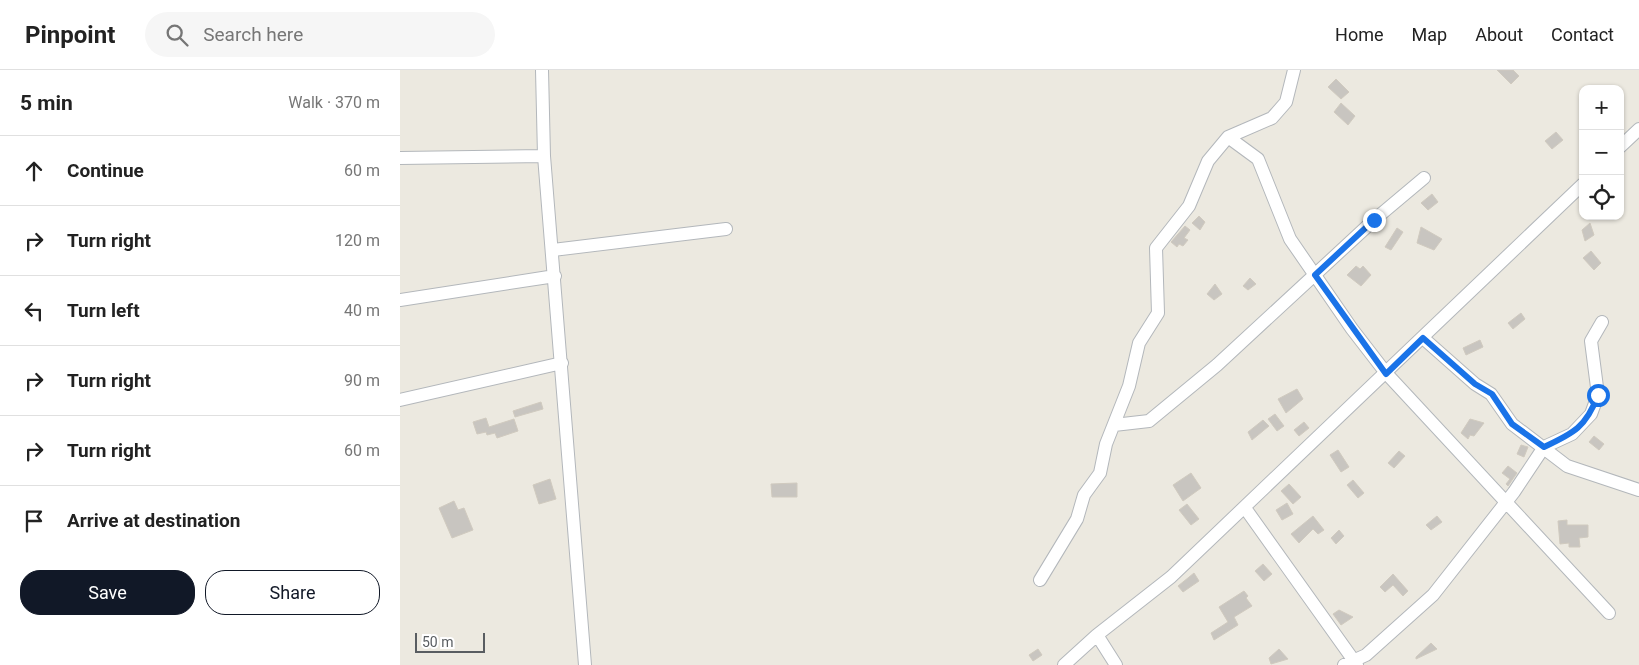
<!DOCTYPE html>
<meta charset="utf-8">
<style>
:root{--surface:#fff;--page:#f6f6f6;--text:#222;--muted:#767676;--line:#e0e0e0;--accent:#111827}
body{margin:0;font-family:Roboto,sans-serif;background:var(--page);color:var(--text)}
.controls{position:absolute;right:15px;top:15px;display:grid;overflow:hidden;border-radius:10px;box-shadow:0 1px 4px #0004}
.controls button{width:45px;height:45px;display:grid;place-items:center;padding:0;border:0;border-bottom:1px solid var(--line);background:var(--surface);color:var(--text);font:25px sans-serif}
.scale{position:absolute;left:15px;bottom:12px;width:70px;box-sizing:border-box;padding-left:5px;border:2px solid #595d61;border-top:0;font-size:14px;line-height:18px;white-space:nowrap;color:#595d61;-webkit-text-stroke:4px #fff;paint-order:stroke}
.stop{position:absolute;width:15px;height:15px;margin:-11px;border:4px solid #1a73e8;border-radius:50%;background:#fff}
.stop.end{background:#1a73e8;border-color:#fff;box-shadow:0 1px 5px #0008}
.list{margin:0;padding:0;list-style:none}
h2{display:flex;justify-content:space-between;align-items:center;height:65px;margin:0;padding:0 20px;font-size:21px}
h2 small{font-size:16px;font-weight:400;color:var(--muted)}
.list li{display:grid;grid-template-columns:32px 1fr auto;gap:15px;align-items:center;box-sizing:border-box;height:70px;padding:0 20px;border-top:1px solid var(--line)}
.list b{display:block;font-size:19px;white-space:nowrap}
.list em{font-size:16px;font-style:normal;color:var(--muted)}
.actions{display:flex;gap:10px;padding:15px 20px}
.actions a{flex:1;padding:11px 0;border:1px solid var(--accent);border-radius:20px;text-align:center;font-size:18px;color:var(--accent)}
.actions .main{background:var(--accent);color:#fff}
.icon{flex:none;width:28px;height:28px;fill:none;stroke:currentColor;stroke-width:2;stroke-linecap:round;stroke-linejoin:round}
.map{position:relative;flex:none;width:1239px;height:595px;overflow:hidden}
header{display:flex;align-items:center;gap:30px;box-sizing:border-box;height:70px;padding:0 25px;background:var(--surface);border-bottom:1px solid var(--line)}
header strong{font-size:24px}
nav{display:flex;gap:28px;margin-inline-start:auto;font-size:18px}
.search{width:350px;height:45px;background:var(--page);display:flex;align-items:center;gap:12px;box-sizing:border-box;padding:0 18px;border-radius:28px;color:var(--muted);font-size:19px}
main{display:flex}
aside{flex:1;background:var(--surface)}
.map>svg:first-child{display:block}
.building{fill:#c8c5c0;stroke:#d0cabf}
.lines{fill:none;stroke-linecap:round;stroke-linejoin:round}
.minor-casing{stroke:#b3b7bb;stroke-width:14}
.minor{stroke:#fff;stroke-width:12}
.route{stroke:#1a73e8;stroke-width:6}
</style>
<header>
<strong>Pinpoint</strong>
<div class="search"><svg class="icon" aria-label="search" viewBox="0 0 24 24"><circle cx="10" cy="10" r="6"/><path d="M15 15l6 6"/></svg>Search here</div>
<nav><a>Home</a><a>Map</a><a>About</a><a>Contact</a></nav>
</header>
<main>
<aside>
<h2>5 min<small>Walk · 370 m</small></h2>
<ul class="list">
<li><svg class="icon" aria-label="ahead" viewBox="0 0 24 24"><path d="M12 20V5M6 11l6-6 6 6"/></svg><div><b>Continue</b></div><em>60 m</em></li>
<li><svg class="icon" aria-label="right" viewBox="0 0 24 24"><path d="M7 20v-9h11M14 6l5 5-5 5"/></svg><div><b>Turn right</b></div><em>120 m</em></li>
<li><svg class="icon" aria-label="left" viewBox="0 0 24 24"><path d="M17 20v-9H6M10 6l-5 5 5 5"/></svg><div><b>Turn left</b></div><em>40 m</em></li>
<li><svg class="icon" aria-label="right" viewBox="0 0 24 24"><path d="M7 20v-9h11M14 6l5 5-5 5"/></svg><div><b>Turn right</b></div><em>90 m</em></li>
<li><svg class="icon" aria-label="right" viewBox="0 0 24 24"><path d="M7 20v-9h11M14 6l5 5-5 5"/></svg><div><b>Turn right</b></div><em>60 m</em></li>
<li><svg class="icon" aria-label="arrive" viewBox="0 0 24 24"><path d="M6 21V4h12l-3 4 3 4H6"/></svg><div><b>Arrive at destination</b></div></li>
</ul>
<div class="actions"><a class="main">Save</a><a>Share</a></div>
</aside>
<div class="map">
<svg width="1239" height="595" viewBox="0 0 1239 595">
<rect width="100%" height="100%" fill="#ece9e0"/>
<path class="building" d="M 1097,0 L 1113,0 L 1119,6 L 1111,14 Z
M 936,9 L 949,22 L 941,29 L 928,17 Z
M 941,33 L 955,46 L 948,55 L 934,42 Z
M 1156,62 L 1163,70 L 1152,79 L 1145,71 Z
M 1032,124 L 1038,132 L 1028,140 L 1021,133 Z
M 799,146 L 805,152 L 800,160 L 792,153 Z
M 1190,153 L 1194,165 L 1185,171 L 1182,160 Z
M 785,156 L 790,160 L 784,168 L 788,170 L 783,176 L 779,174 L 777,177 L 771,172 Z
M 1021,157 L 1042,169 L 1034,180 L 1017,173 Z
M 997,158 L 1003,162 L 991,180 L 985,177 Z
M 1191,181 L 1201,193 L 1194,200 L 1183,188 Z
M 956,196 L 960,199 L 963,196 L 971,205 L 961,216 L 947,205 Z
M 850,208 L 856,214 L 848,220 L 843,216 Z
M 815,214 L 822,224 L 814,230 L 807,224 Z
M 1121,243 L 1125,249 L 1113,259 L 1108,253 Z
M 1080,270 L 1083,277 L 1066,285 L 1063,278 Z
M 897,319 L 903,329 L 886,343 L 878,329 Z
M 141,332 L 143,339 L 115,347 L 113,341 Z
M 875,344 L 884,356 L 877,361 L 868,349 Z
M 86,348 L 89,357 L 114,349 L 118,361 L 97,368 L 95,363 L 87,365 L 86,362 L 77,364 L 73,352 Z
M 1070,349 L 1084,353 L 1074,366 L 1070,365 L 1068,369 L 1061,363 Z
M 863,350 L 869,356 L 852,370 L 848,362 Z
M 904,352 L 909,358 L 899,366 L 894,360 Z
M 1194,366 L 1204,374 L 1199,380 L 1189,372 Z
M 1121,375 L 1128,377 L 1124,387 L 1117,384 Z
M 938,380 L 949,397 L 941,402 L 930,385 Z
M 999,381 L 1005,386 L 994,398 L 988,393 Z
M 1108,396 L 1117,403 L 1108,416 L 1106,414 L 1110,409 L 1102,403 Z
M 791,403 L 801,418 L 783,431 L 773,415 Z
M 150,409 L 156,429 L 139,434 L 133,415 Z
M 953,410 L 964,423 L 958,428 L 947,415 Z
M 397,413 L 397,427 L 372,427 L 371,414 Z
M 889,414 L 901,427 L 893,434 L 881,421 Z
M 54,431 L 58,440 L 64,438 L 73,460 L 52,468 L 39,438 Z
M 887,433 L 893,444 L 882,450 L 876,440 Z
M 787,434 L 799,449 L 791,455 L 779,440 Z
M 913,446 L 924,460 L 918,464 L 913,459 L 899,473 L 891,464 Z
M 1037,446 L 1042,452 L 1031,460 L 1026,455 Z
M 1167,450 L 1167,455 L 1188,455 L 1188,467 L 1179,468 L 1180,477 L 1169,477 L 1169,473 L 1160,474 L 1158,451 Z
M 939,460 L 944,466 L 936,474 L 931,468 Z
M 863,494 L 872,504 L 864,511 L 855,501 Z
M 794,503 L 799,511 L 783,522 L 778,516 Z
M 993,504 L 1008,521 L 1003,526 L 993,515 L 985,522 L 980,517 Z
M 844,521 L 848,526 L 846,528 L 852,536 L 834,547 L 838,555 L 814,570 L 811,563 L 828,552 L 819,537 Z
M 939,540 L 953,547 L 941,555 L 933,544 Z
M 1031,573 L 1037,579 L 1016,589 L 1016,587 Z
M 638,579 L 642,585 L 633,591 L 629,585 Z
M 879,579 L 888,589 L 871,594 L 869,588 Z"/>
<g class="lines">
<defs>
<path id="minor" d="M 142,0 L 144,86 L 185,595
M 828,67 L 858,89 L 890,169 L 952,259 L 986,303 L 1209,543
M 1220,77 L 1239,59
M 0,88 L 144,86
M 153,180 L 326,159
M 0,230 L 155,206
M 1023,268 L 1075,314 L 1091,324 L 1112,354 L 1167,396 L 1239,420
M 0,330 L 162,293
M 714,355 L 749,351 L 817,295 L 974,150 L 1024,108
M 845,438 L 957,595
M 640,510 L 677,449 L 684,425 L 700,403 L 706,374 L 729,316 L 739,273 L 758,243 L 756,178 L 789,136 L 808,91 L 828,67 L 872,48 L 886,32 L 894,0
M 697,565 L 716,595
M 664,595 L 697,565 L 771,507 L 1183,114
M 944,595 L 966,585 L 1033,525 L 1114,422 L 1144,377 L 1172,364 L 1191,344 L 1198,325 L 1191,271 L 1202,252"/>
</defs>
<use href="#minor" class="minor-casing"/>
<use href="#minor" class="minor"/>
</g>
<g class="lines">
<path class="route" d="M 974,150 L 915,205 L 986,304 L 1023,268 L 1075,314 L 1092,324 L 1112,354 L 1144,377 C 1174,363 1186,357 1198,325"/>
</g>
</svg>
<div class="controls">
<button>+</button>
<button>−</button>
<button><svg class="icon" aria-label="locate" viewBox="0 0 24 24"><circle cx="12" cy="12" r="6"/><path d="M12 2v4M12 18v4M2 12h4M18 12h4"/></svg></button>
</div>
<div class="scale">50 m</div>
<div class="stop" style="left:1198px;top:325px"></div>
<div class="stop end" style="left:974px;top:150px"></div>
</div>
</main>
